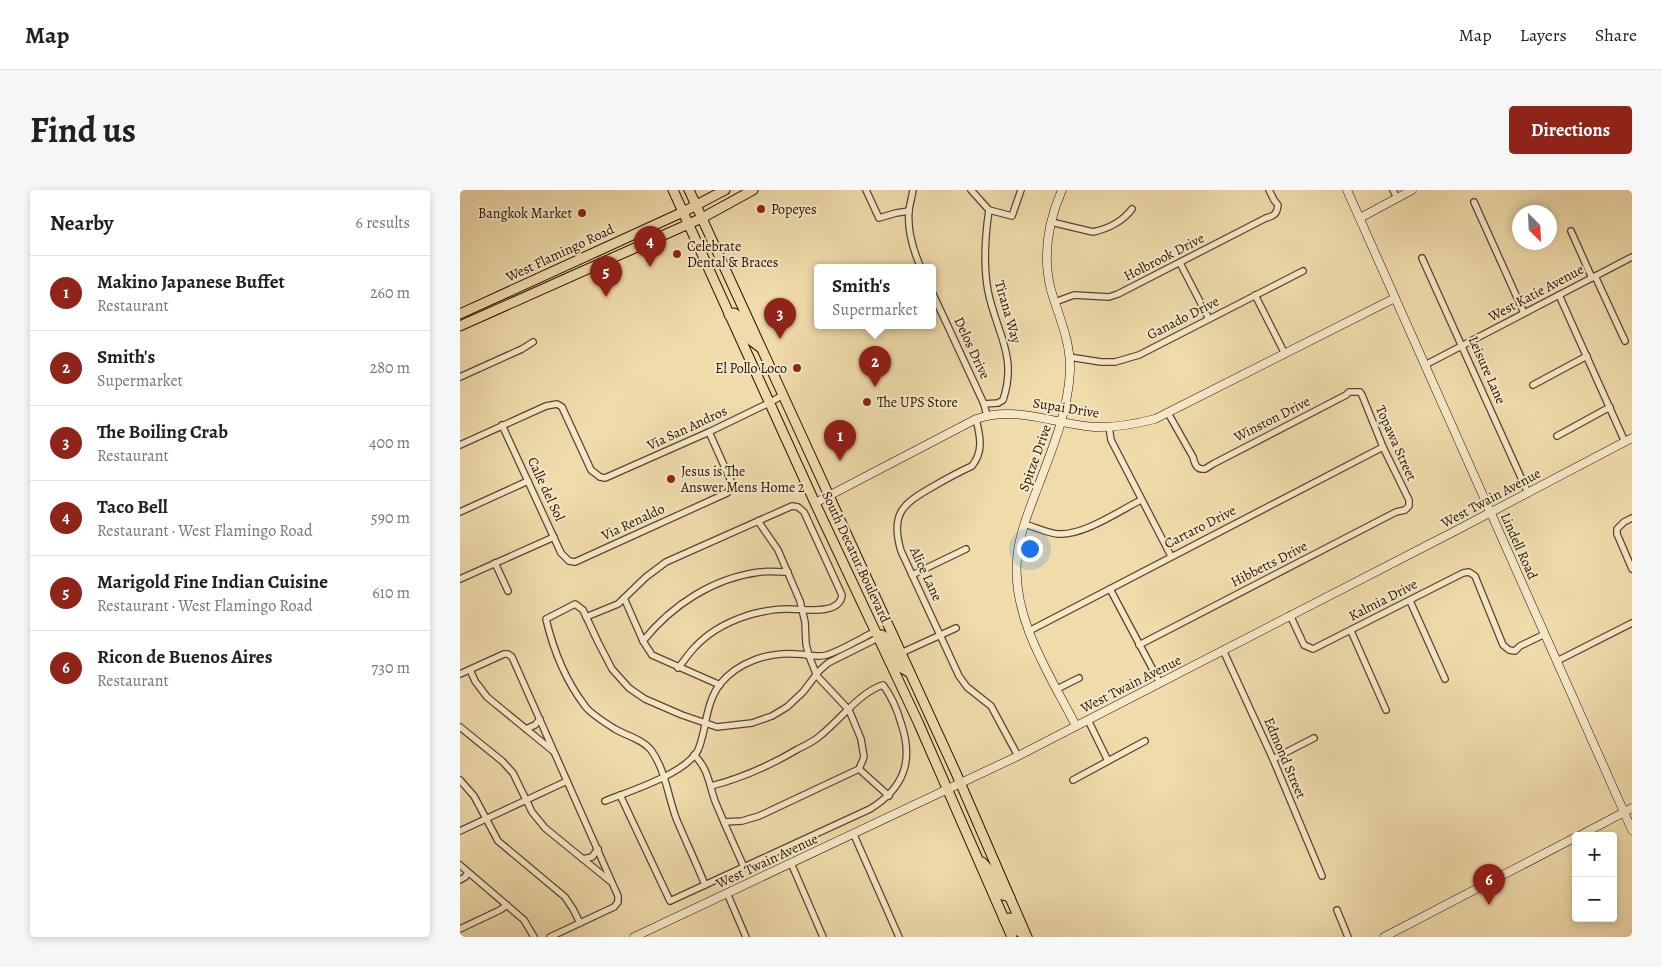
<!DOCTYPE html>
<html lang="en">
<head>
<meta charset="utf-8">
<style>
  body { margin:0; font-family:Alegreya,serif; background:#f6f6f6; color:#202124 }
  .controls { position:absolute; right:15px; bottom:15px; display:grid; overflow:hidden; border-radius:5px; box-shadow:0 2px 8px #0003 }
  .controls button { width:45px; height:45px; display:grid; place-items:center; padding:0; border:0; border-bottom:1px solid #e0e0e0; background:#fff; color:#202124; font:25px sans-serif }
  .compass { position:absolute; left:1052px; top:15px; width:45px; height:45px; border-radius:50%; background:#fff; box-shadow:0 2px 8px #0003; rotate:156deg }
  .you { position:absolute; left:569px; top:358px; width:18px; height:18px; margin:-12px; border:4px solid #fff; border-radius:50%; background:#1a73e8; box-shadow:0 0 0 8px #1a73e833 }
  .badge { display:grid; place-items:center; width:32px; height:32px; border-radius:50%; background:#8f2418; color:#fff; font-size:16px; font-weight:700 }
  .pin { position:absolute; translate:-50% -41px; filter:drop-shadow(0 1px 2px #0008) }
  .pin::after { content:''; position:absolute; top:26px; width:18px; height:15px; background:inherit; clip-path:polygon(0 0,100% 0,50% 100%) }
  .popup { position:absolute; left:354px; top:74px; width:122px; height:65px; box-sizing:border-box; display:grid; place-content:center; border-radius:5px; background:#fff; filter:drop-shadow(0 1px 4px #0005); font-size:16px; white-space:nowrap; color:#757577 }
  .popup b { font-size:19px; color:#202124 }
  .popup::after { content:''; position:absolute; left:50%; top:100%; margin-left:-10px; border:10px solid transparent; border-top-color:#fff }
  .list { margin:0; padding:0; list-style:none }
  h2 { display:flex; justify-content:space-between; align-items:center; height:65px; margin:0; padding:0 20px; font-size:21px }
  h2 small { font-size:16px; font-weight:400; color:#757577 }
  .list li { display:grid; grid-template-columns:32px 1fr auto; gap:15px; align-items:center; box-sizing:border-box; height:75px; padding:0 20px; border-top:1px solid #e0e0e0 }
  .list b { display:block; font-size:19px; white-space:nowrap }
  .list p { margin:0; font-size:16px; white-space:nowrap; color:#757577 }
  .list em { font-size:16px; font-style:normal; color:#757577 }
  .map { position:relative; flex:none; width:1172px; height:747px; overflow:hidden; border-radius:5px }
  header { display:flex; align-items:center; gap:30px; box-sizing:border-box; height:70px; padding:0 25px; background:#fff; border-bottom:1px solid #e0e0e0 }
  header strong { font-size:24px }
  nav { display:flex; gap:28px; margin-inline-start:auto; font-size:18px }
  .intro { display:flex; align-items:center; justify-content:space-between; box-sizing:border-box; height:120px; padding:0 30px }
  h1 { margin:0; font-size:35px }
  .button { padding:12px 22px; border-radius:5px; background:#8f2418; color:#fff; font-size:18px; font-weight:700 }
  main { display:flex; gap:30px; padding:0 30px }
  aside { flex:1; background:#fff; border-radius:5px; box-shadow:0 2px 8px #0003 }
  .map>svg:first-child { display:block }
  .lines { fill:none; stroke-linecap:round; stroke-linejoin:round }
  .street-casing { stroke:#584431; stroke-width:8 }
  .secondary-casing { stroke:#251108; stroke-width:9 }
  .primary-casing { stroke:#251108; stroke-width:11 }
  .street { stroke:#f5e8c8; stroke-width:5.5 }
  .secondary { stroke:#f5e8c8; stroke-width:8 }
  .primary { stroke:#f0dbab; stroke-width:9 }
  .poi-dot { fill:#8f2418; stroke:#f5e8c8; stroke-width:2 }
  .labels { text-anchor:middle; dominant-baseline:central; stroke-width:4; stroke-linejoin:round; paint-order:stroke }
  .poi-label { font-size:14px; fill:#251108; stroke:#f5e8c8; text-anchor:start }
  .street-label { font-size:14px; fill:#251108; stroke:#f5e8c8 }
</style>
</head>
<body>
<header>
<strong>Map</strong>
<nav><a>Map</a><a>Layers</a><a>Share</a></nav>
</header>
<div class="intro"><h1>Find us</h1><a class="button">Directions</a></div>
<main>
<aside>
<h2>Nearby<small>6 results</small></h2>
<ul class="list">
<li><span class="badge">1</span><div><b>Makino Japanese Buffet</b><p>Restaurant</p></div><em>260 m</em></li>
<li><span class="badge">2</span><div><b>Smith's</b><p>Supermarket</p></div><em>280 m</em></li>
<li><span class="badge">3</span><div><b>The Boiling Crab</b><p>Restaurant</p></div><em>400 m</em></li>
<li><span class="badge">4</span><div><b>Taco Bell</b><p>Restaurant · West Flamingo Road</p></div><em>590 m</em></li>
<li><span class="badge">5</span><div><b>Marigold Fine Indian Cuisine</b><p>Restaurant · West Flamingo Road</p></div><em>610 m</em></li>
<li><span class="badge">6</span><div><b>Ricon de Buenos Aires</b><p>Restaurant</p></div><em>730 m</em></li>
</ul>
</aside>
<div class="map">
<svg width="1172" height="747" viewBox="0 0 1172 747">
  <rect width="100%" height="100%" fill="#f0dbab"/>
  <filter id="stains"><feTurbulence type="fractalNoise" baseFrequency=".004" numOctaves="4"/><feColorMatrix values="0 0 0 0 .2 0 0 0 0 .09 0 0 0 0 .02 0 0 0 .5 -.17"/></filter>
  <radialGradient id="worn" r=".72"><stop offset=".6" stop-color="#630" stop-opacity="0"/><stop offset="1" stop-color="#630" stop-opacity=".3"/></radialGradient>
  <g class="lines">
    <!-- street casing -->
    <g class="street-casing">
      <g id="street">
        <polyline points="406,0 419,28 436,23 449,21"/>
        <path d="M 453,0 C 452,7 450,13 449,20 C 447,41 453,60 461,78"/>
        <polyline points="511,0 529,20 552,26 561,0"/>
        <polyline points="933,0 937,8"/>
        <polyline points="1014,12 1064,123"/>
        <path d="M 591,32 L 633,42 C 648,39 663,31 672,19"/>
        <polyline points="1111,41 1132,88"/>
        <polyline points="962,68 1068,303"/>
        <polyline points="720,73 749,129"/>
        <polyline points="1135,86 1165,151"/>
        <polyline points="472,102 524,214 527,226"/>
        <polyline points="795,105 825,164"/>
        <polyline points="1099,105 1165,252"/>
        <path d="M 595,112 L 614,105 L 649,107 L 658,104 L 806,28 C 814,26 817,24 818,15 L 814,10 L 809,0"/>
        <polyline points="609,167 641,172 655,172 679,165 843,81"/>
        <polyline points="965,175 1172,67"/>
        <polyline points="0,187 62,159 73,152"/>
        <polyline points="1073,195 1127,166"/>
        <path d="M 524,214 L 538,213 L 543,210 C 558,166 536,142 528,101 C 523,74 525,47 529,20"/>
        <path d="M 516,229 C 520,246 524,261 512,276 C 499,282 486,289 474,296 C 442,314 430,324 441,361 L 499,486 L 507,497 L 531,516 L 558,566"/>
        <polyline points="42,235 101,363 109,371 115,372 267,303 271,298 271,291 249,242"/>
        <polyline points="649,237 651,250 711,366"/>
        <polyline points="1097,246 1150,217"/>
        <polyline points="0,255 86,216 97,214 102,217 131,280 140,287 145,288 249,242 309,213 323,205"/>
        <polyline points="0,322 68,291"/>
        <polyline points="1172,328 1164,332 1157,339 1157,344 1172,379"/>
        <path d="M 564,334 C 575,337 587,343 598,344 C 623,346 659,321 681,310"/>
        <polyline points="35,373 48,401"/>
        <polyline points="452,385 506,359"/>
        <polyline points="0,389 94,347"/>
        <polyline points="650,399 700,493"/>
        <polyline points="164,408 183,451 192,465 260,495"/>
        <polyline points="950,411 985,489"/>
        <polyline points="830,425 844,455 853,459 1003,383 1009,382 1015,386 1043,455 1049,460 1055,461 1060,456 1085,444"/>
        <path d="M 126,427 L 158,414 L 186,387 L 206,372 L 332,316 L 338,317 L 344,322 L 382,405 C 380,427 339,418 325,419 C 313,419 294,423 283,427 C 266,433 248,443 235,457 C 229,463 224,471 218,478"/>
        <polyline points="569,441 923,257"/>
        <polyline points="891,441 926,520"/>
        <path d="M 183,451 C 212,415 253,388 300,382 C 309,381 319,382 328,382"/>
        <path d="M 679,455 L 936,322 L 945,320 L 949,316 L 949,310 L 923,257 L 902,205 L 900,202 L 889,202 L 886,205 L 753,274 L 745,279 C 737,280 735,275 733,267 L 708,223"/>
        <polyline points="763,460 813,569 862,686"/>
        <polyline points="441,463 496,438"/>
        <polyline points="1097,471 1172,433"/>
        <polyline points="10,480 15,491 27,507 93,561"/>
        <polyline points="0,484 44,464 48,464 52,467 158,706 158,712 154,717 90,747"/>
        <polyline points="597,499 619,488"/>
        <polyline points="628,530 648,571"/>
        <polyline points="0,537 42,571 53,583 72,622 85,638 150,691"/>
        <polyline points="66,539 75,535 80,529"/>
        <path d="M 234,565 C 248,578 249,594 255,611 C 264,633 274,655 284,677"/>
        <polyline points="813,569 854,548"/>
        <polyline points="399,579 429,606"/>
        <polyline points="0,590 14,606 38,651 105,707 113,719 120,733"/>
        <polyline points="613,590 685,551"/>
        <path d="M 160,605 L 210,711 L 410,619 C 444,598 454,571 441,533 C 437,519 432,507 423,495 C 400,502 380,530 361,545 C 355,551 346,555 338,559 C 311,575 282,588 251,596"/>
        <path d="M 145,611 C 170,601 222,585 237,562 C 241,555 243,544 245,535 L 245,534 C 248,520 251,506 260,494 C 278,472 308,462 336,464 C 346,464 356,468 367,465 C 382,460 398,450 412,443 L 418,445 L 414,450 L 368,473 L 359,481 L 343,502 L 327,517 L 312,526 L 292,533 L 257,537 L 222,525 L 185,509 L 169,498 L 152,479 L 138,452 L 123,420 L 115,414 L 86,429 C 93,459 106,491 125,516 C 130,523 147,534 155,539 C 167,546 182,549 191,560 C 205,579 208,606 216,628 C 225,650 236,672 245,695"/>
        <polyline points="264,632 282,631 299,626 399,579 404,567 401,549 389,520 357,486 349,466 346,454 345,432 340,411 318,360 298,331"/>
        <polyline points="0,641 107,591"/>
        <polyline points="394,645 439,747"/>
        <polyline points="123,669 132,667 138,659"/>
        <polyline points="331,673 363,747"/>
        <polyline points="0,675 64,730 74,747"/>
        <polyline points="0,690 5,687 8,683"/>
        <polyline points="267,703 286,747"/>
        <polyline points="877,720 888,747"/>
        <polyline points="0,739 40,720 47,715"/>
      </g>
    </g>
    <!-- secondary casing -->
    <g class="secondary-casing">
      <g id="secondary">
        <path d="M 602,0 C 588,32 582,65 591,100 C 599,127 611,152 610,181 C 608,221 593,257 579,294 C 570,318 559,343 557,370 C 552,429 590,485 616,536"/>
        <polyline points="887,0 1172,640"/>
        <polyline points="900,28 952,0"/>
        <path d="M 355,313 L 516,229 C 556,215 594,234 634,237 C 656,238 675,234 695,229 L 935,108"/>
        <polyline points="1119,646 1172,618"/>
        <polyline points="174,747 558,566 997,340 1172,248"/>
        <polyline points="924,747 1116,647"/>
      </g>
    </g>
    <!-- primary casing -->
    <g class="primary-casing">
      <g id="primary">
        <polyline points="213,0 355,313 458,532 552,747"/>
        <polyline points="229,0 496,583 567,747"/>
        <polyline points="0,124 223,22 265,0"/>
        <polyline points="269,125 274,123 277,125 289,149 301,158"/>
        <polyline points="0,136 242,28 293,0"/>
        <polyline points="418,445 422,445 425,447 440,477 450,483"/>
        <polyline points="522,672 532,683 542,705 550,707"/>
        <polyline points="544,729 551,728 557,740 567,747"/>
      </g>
    </g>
    <!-- street -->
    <use href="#street" class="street"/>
    <!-- secondary -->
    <use href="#secondary" class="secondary"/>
    <!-- primary -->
    <use href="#primary" class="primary"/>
  </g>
  <!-- markers -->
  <g class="poi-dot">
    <circle cx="301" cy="19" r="5"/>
    <circle cx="122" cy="23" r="5"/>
    <circle cx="217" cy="64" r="5"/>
    <circle cx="337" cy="178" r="5"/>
    <circle cx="407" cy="212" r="5"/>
    <circle cx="211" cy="289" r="5"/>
  </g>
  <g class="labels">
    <!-- poi labels -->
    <g class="poi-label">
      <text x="311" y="19">Popeyes</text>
      <text x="112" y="23" text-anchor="end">Bangkok Market</text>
      <text x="227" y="56">Celebrate<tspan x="227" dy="16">Dental &amp; Braces</tspan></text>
      <text x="327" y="178" text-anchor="end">El Pollo Loco</text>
      <text x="417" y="212">The UPS Store</text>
      <text x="221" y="281">Jesus is The<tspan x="221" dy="16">Answer Mens Home 2</tspan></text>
    </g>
    <!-- street labels -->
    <g class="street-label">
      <text transform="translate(100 63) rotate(-25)">West Flamingo Road</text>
      <text transform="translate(704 67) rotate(-27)">Holbrook Drive</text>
      <text transform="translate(1076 103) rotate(-28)">West Katie Avenue</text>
      <text transform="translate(548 122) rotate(74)">Tirana Way</text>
      <text transform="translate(723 128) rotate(-27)">Ganado Drive</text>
      <text transform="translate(512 158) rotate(65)">Delos Drive</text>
      <text transform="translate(1027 180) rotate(66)">Leisure Lane</text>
      <text transform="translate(606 218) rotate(9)">Supai Drive</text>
      <text transform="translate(812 229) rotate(-27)">Winston Drive</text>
      <text transform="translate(227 238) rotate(-25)">Via San Andros</text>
      <text transform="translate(936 253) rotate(66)">Topawa Street</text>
      <text transform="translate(575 268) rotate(-70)">Spitze Drive</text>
      <text transform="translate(86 299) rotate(65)">Calle del Sol</text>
      <text transform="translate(1031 308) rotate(-28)">West Twain Avenue</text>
      <text transform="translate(173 332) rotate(-25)">Via Renaldo</text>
      <text transform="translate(740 337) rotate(-27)">Cartaro Drive</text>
      <text transform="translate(1059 356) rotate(66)">Lindell Road</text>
      <text transform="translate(396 367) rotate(65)">South Decatur Boulevard</text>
      <text transform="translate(809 374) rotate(-27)">Hibbetts Drive</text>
      <text transform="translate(466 384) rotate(65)">Alice Lane</text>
      <text transform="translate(923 410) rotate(-27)">Kalmia Drive</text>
      <text transform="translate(671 494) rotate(-27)">West Twain Avenue</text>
      <text transform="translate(825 568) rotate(67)">Edmond Street</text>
      <text transform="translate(307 671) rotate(-25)">West Twain Avenue</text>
    </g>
  </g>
  <rect width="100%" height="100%" filter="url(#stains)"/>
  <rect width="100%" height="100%" fill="url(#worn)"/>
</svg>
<div class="controls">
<button>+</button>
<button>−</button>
</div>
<svg class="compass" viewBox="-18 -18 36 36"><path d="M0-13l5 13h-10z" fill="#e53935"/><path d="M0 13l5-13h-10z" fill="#757577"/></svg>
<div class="you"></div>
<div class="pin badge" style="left:380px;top:271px">1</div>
<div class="pin badge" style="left:415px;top:197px">2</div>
<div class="popup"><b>Smith's</b>Supermarket</div>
<div class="pin badge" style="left:320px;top:149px">3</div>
<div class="pin badge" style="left:190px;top:77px">4</div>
<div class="pin badge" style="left:146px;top:107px">5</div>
<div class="pin badge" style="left:1029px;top:715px">6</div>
</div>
</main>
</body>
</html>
